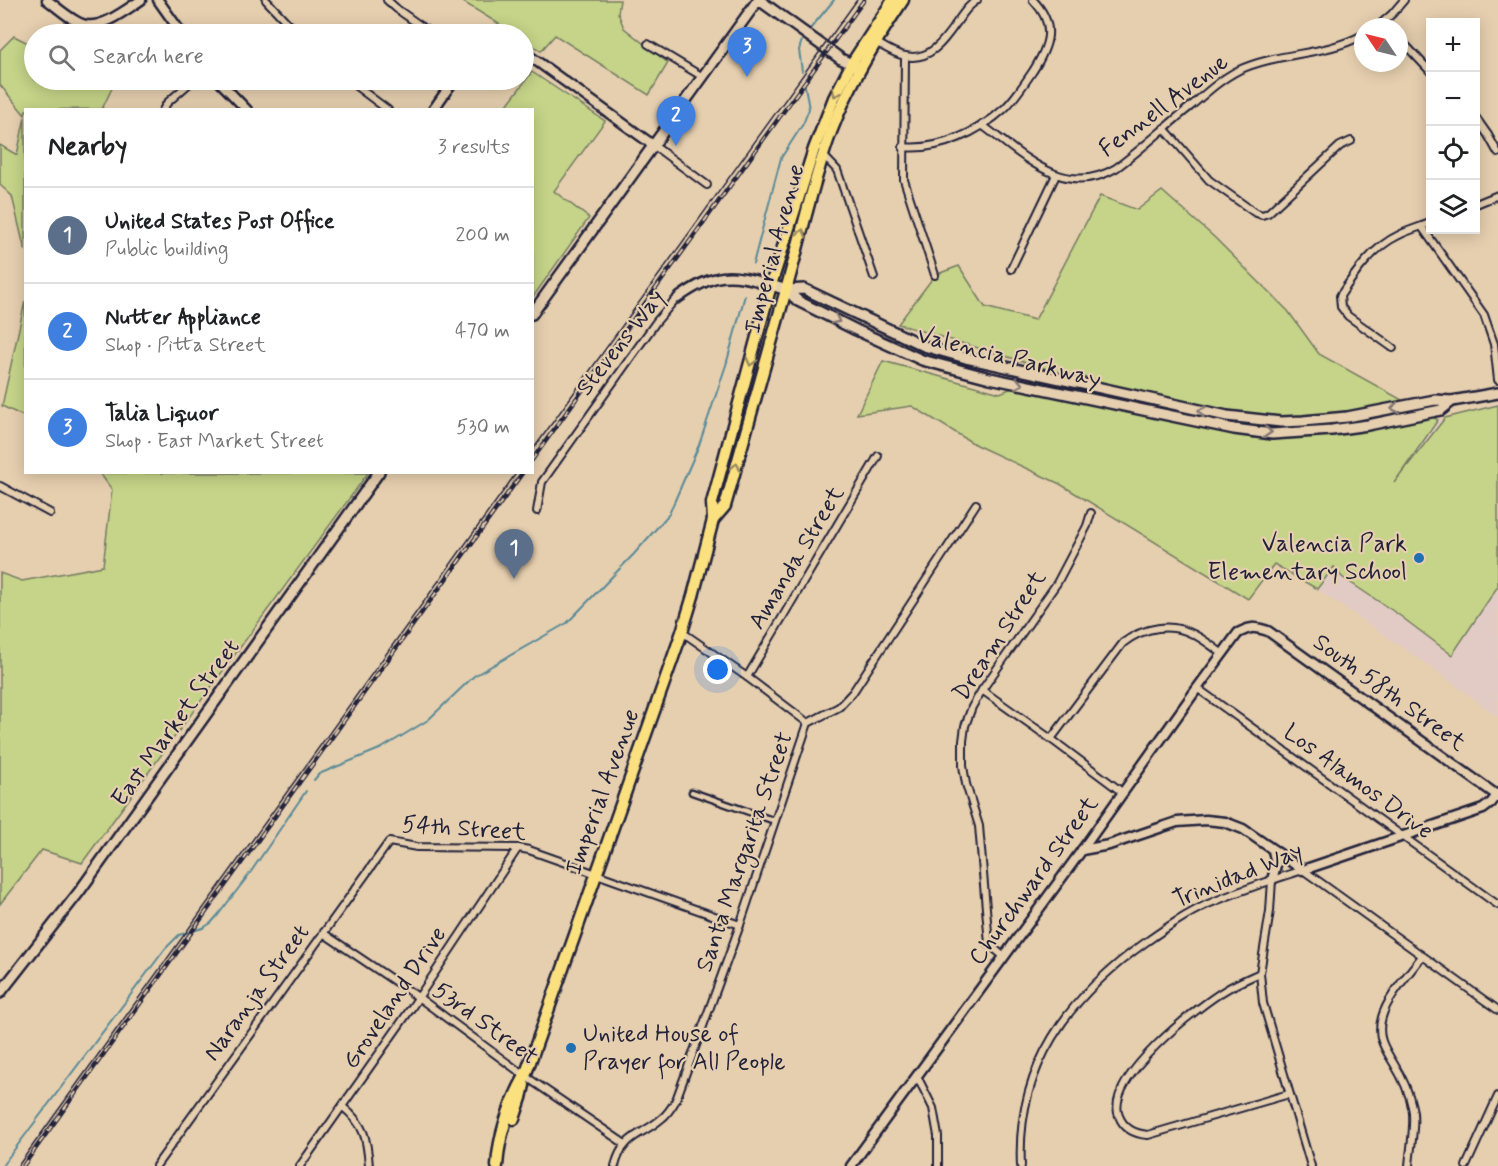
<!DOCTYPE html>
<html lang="en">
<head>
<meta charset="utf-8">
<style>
  body { margin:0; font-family:Mynerve,sans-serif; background:#f6f6f6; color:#202124 }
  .controls { position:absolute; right:18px; top:18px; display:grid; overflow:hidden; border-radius:0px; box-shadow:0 3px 15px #0003 }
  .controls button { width:54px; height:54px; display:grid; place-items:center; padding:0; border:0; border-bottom:2px solid #e0e0e0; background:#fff; color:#202124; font:30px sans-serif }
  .compass { position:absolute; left:1354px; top:18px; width:54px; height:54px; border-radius:50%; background:#fff; box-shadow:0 3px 15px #0003; rotate:305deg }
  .you { position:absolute; left:718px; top:670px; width:21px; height:21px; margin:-15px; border:4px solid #fff; border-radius:50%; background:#1a73e8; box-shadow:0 0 0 9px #1a73e833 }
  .badge { display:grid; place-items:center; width:39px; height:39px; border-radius:50%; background:#1f6fb2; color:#fff; font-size:20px; font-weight:700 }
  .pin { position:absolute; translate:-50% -50px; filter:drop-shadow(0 2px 3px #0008) }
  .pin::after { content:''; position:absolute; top:32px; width:21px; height:18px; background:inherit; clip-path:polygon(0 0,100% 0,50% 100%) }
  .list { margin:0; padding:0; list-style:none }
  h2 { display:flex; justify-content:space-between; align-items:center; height:78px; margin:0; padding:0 24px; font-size:26px }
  h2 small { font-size:20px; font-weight:400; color:#757577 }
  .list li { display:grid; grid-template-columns:39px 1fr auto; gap:18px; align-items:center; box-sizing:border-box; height:96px; padding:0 24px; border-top:2px solid #e0e0e0 }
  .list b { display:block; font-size:22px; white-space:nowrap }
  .list p { margin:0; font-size:20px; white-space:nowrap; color:#757577 }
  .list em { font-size:20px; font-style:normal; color:#757577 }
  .icon { flex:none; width:33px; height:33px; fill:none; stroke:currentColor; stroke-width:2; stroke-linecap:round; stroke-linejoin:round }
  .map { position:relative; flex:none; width:1498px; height:1166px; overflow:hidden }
  .search { position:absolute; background:#fff; box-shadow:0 3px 15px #0003; left:24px; top:24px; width:510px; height:66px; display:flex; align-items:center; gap:15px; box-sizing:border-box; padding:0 21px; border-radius:33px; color:#757577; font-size:22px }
  .panel { position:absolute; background:#fff; box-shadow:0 3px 15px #0003; left:24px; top:108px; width:510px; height:366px; border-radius:0px }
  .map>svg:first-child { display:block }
  .built { fill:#e2cbc4 }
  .green { fill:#c5d488; stroke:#747b62; stroke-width:1.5 }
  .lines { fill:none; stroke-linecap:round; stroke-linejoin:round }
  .stream { stroke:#598a97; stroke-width:2 }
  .pedestrian-casing { stroke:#22223b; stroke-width:9 }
  .minor-casing { stroke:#22223b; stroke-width:10 }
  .tertiary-casing { stroke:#22223b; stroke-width:13 }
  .secondary-casing { stroke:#22223b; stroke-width:14 }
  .primary-casing { stroke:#22223b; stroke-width:15 }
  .pedestrian { stroke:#e6cfaf; stroke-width:4.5 }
  .minor { stroke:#e6cfaf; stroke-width:6 }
  .tertiary { stroke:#e6cfaf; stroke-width:8 }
  .secondary { stroke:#e6cfaf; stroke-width:9 }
  .primary { stroke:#fbe080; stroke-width:10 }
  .tram { stroke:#22223b; stroke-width:1.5 }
  .rail-casing { stroke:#22223b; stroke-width:4.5 }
  .rail { stroke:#e6cfaf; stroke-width:2; stroke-dasharray:7; stroke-linecap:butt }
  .oneway { stroke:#998a61 }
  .oneway2 { stroke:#847875 }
  .poi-dot { fill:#1f6fb2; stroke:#e6cfaf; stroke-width:2 }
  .labels { text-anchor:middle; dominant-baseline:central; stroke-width:4.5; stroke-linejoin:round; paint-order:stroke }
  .street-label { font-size:24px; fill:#22223b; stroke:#e6cfaf }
  .poi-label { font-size:24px; fill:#22223b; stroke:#e6cfaf; text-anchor:end }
</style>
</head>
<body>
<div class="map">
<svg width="1498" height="1166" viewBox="0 0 1498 1166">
  <rect width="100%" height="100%" fill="#e6cfaf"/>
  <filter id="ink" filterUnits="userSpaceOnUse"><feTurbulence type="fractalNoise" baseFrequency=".0167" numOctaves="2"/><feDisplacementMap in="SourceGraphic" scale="12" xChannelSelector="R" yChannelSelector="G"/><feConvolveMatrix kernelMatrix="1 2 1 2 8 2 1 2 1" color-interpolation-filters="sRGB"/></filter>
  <g filter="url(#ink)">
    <!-- built -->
    <polygon class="built" points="1498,403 1498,717 1439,673 1317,589 1438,420"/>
    <!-- green -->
    <g class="green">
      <polygon points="460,0 620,0 618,13 624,28 668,63 649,95 555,35 541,51 524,40 524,34 515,34"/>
      <polygon points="14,36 34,46 34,80 104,80 114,84 102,109 26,110 25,115 0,85 0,50"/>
      <polygon points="532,72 605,121 554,191 589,218 533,297 532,110 504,109"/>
      <polygon points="25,117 25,251 12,196 0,185 0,145 17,155"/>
      <polygon points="1162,191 1214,237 1288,311 1319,354 1438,420 1394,483 1445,418 1498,405 1498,586 1452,655 1399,615 1342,577 1334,567 1317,589 1274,564 1248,599 1060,484 976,445 912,406 857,414 883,361 1000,393 1055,371 898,324 935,275 959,266 985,307 1035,320 1100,196 1137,210"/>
      <polygon points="25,301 26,417 25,417 2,406"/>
      <polygon points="100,473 368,473 82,863 42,850 0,904 0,573 22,581 103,566 112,490"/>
    </g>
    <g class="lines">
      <!-- stream -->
      <g class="stream">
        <polyline points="810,29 834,0"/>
        <polyline points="802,71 799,50 802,40"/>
        <polyline points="753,264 781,158 803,124 809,109 805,86"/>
        <polyline points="314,780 319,774 382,748 428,720 474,676 567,623 634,554 669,514 699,445 726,365 745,295"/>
        <polyline points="2,1166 165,949 179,935 203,928 211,923 218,915 248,876 306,791"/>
      </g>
      <!-- pedestrian casing -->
      <g class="pedestrian-casing">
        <polyline id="pedestrian" points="692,792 775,821"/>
      </g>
      <!-- minor casing -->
      <g class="minor-casing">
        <g id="minor">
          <polyline points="266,0 298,34"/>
          <polyline points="387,0 397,9 432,34"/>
          <polyline points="1377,27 1392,14 1404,0"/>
          <polyline points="1399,38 1430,71"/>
          <path d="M 874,41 C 884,47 894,54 905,56 C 936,63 950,29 966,10 C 969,6 973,3 977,0"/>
          <polyline points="648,44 703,77"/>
          <polyline points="905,56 904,180 935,275"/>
          <polyline points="348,80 388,110"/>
          <polyline points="163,110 167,103 193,80"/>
          <polyline points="1476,118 1488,135 1498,153"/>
          <path d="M 982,125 C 1023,155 1064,199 1116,168 C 1142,149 1166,126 1191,106 C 1206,93 1221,79 1239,70 C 1278,52 1324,56 1363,35"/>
          <polyline points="1164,128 1209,180 1254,212 1262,215 1268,213 1340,146 1351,141"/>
          <polyline points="653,145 707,185"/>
          <path d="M 903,147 C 939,151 979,132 1005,108 C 1016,97 1024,84 1033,71 C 1049,46 1057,25 1033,0"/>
          <polyline points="822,154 837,170 874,277"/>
          <polyline points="1476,204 1498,195"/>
          <polyline points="1422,227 1484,315 1494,344 1498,380"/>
          <polyline points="1011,269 1056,175"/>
          <path d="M 1393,348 L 1348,316 L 1341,307 L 1340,296 C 1355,273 1373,247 1399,235 C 1409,230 1420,227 1430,223"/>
          <polyline points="0,486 50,513"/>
          <polyline points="537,511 542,482 656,322 673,302 678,298"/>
          <polyline points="682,632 747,677 808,723"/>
          <polyline points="747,677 878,456"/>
          <polyline points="1197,688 1498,905"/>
          <polyline points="982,690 1051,739 1122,792"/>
          <path d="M 1051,739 L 1123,643 C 1144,627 1171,622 1195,635 C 1205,640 1214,648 1223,654"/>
          <polyline points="1272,880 1270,911 1260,973 1263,1003 1311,1166"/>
          <polyline points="323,933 418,997 525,1076 625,1144"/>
          <polyline points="1003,956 989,944 979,826 966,784 963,766 963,741 965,726 972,707 982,690 1057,583 1087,526 1091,513"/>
          <path d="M 1260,973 C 1249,978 1237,983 1227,989 C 1198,1006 1104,1079 1119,1116 C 1124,1129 1135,1134 1148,1135 L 1289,1094"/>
          <polyline points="917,1076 933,1108 938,1136 938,1166"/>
          <path d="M 343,1107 C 365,1125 367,1139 369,1166"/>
          <polyline points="156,1166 389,842 417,847 518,848 529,850 740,925"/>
          <polyline points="300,1166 412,1007 518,848"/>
          <path d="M 615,1166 C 623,1135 641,1136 661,1119 C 668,1114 672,1107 676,1100 L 740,925 L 808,723 L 839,707 L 853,692 L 976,504"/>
          <path d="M 1021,1166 C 1016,1067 1068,997 1146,942 C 1166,928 1186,914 1208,904 C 1239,891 1271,880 1303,870 L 1498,1010"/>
          <path d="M 1409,1166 C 1410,1150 1416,1122 1412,1107 C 1409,1092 1402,1077 1394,1064 C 1385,1049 1376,1037 1382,1017 C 1388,996 1409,974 1422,956"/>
          <polyline points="1466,1166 1498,1096"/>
        </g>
      </g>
      <!-- tertiary casing -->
      <g class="tertiary-casing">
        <g id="tertiary">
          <path d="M 47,0 C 57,7 74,23 86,25 C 103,28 127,9 141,0"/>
          <polyline points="158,0 182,34"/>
          <polyline points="524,52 653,145"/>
          <polyline points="218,80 247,110"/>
          <polyline points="433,110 454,80"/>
          <path d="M 678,298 C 715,272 729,272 771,285"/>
          <polyline points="1082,850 1109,845 1177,822 1206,820 1225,822 1243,829 1303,870 1483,809 1491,803 1498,794"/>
          <polyline points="1272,880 1276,865 1273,850"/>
          <path d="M 851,1166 L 1082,850 L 1193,694 L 1238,633 C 1251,626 1254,627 1268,631 L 1498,796"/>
        </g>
      </g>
      <!-- secondary casing -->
      <g class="secondary-casing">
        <g id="secondary">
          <polyline points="759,0 841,59 858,67"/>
          <polyline points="771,285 787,290 804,289 924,346 966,358 1227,416 1281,422 1303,421 1347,417 1435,400 1452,401 1498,393"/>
          <polyline points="787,290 798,301 856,330 922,360 990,378 1234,429 1272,434 1332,430 1368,425 1441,410 1452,401"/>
          <polyline points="532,314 758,0"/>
          <polyline points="0,993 79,892 379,472"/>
        </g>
      </g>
      <!-- primary casing -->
      <g class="primary-casing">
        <g id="primary">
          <path d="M 713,520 L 725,506 C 745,434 766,362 786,290 C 801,238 812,183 831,132 C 849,84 875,42 903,0"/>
          <polyline points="514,1119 521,1098 524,1085"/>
          <path d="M 497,1166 C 499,1134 510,1103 525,1076 L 682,632 L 693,596 L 713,520 L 712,503 L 771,285 L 814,149 L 834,98 L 852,63 L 893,0"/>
        </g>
      </g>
      <!-- pedestrian -->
      <use href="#pedestrian" class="pedestrian"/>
      <!-- minor -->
      <use href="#minor" class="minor"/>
      <!-- tertiary -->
      <use href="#tertiary" class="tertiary"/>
      <!-- secondary -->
      <use href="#secondary" class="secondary"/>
      <!-- primary -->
      <use href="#primary" class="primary"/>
      <!-- tram -->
      <g class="tram">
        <polyline points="532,451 857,0"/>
        <polyline points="18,1166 517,472"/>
      </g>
      <!-- rail casing -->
      <g class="rail-casing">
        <g id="rail">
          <polyline points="532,460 864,0"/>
          <polyline points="23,1166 523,472"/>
        </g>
      </g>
      <!-- rail -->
      <use href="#rail" class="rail"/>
    </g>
    <!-- one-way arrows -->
    <defs><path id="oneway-chevron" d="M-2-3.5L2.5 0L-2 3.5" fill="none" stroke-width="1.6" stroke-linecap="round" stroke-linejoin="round" transform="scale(1.5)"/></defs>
    <g class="oneway">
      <use href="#oneway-chevron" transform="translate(836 93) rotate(116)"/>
      <use href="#oneway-chevron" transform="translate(802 233) rotate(-75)"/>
      <use href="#oneway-chevron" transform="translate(751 362) rotate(105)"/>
      <use href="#oneway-chevron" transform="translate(736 467) rotate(-74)"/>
    </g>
    <g class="oneway2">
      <use href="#oneway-chevron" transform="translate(836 320) rotate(27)"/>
      <use href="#oneway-chevron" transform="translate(1019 384) rotate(12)"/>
      <use href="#oneway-chevron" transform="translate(1395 408) rotate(169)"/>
      <use href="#oneway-chevron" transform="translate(1202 411) rotate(-167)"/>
      <use href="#oneway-chevron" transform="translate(1268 432) rotate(4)"/>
    </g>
  </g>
  <!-- markers -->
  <g class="poi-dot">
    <circle cx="1419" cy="558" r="6"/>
    <circle cx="571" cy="1048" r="6"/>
  </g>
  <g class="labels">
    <!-- street labels -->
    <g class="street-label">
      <text transform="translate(1164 106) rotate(-37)">Fennell Avenue</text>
      <text transform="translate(775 249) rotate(-75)">Imperial Avenue</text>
      <text transform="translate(621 343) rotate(-52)">Stevens Way</text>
      <text transform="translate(1009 358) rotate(14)">Valencia Parkway</text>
      <text transform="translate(797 558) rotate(-59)">Amanda Street</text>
      <text transform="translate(1000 636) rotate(-57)">Dream Street</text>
      <text transform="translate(1389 693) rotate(36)">South 58th Street</text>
      <text transform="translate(176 723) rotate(-54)">East Market Street</text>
      <text transform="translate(1358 782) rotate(36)">Los Alamos Drive</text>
      <text transform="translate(603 792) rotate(-70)">Imperial Avenue</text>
      <text transform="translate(464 829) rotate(4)">54th Street</text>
      <text transform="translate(745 852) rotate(-71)">Santa Margarita Street</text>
      <text transform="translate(1238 876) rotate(-22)">Trinidad Way</text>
      <text transform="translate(1034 881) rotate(-54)">Churchward Street</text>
      <text transform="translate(257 993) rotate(-54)">Naranja Street</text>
      <text transform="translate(395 998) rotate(-56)">Groveland Drive</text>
      <text transform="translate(485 1024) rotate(36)">53rd Street</text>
    </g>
    <!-- poi labels -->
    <g class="poi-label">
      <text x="1407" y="544">Valencia Park<tspan x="1407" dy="28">Elementary School</tspan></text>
      <text x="583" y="1034" text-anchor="start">United House of<tspan x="583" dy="28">Prayer for All People</tspan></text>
    </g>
  </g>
</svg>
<div class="controls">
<button>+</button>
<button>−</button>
<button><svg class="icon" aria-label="locate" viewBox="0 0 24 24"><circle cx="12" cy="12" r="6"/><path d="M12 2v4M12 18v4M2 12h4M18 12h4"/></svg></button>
<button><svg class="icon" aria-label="layers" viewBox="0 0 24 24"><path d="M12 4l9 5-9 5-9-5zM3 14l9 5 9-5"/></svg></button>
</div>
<svg class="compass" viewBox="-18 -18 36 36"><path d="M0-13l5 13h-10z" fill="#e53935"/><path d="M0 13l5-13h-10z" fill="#757577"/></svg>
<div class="you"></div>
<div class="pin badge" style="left:514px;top:579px;background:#5c6f8a">1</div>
<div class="pin badge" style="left:676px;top:146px;background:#3f7fe0">2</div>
<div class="pin badge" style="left:747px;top:77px;background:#3f7fe0">3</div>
<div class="search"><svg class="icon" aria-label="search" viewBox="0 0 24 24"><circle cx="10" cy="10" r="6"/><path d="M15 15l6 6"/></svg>Search here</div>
<section class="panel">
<h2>Nearby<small>3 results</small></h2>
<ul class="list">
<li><span class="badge" style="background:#5c6f8a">1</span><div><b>United States Post Office</b><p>Public building</p></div><em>200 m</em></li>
<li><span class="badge" style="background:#3f7fe0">2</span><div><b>Nutter Appliance</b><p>Shop · Pitta Street</p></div><em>470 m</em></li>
<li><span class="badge" style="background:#3f7fe0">3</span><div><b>Talia Liquor</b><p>Shop · East Market Street</p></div><em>530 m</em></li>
</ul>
</section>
</div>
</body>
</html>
